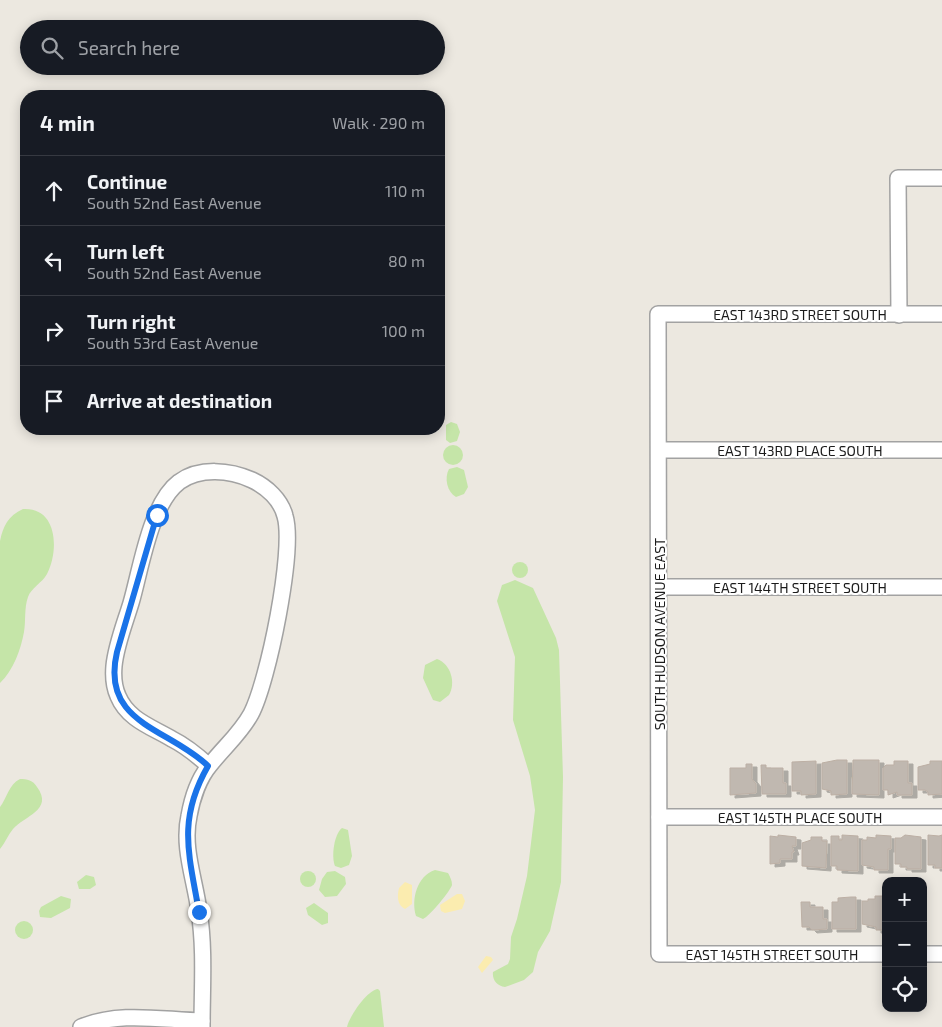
<!DOCTYPE html>
<html lang="en">
<head>
<meta charset="utf-8">
<style>
  body { margin:0; font-family:"Exo 2",sans-serif; background:#20242c; color:#f1f3f6 }
  .controls { position:absolute; right:15px; bottom:15px; display:grid; overflow:hidden; border-radius:10px; box-shadow:0 2px 12px #0003 }
  .controls button { width:45px; height:45px; display:grid; place-items:center; padding:0; border:0; border-bottom:1px solid #363941; background:#171b24; color:#f1f3f6; font:25px sans-serif }
  .stop { position:absolute; width:15px; height:15px; margin:-11px; border:4px solid #1a73e8; border-radius:50%; background:#fff }
  .stop.end { background:#1a73e8; border-color:#fff; box-shadow:0 1px 5px #0008 }
  .list { margin:0; padding:0; list-style:none }
  h2 { display:flex; justify-content:space-between; align-items:center; height:65px; margin:0; padding:0 20px; font-size:21px }
  h2 small { font-size:16px; font-weight:400; color:#9ea1a6 }
  .list li { display:grid; grid-template-columns:32px 1fr auto; gap:15px; align-items:center; box-sizing:border-box; height:70px; padding:0 20px; border-top:1px solid #363941 }
  .list b { display:block; font-size:19px; white-space:nowrap }
  .list p { margin:0; font-size:16px; white-space:nowrap; color:#9ea1a6 }
  .list em { font-size:16px; font-style:normal; color:#9ea1a6 }
  .icon { flex:none; width:28px; height:28px; fill:none; stroke:currentColor; stroke-width:2; stroke-linecap:round; stroke-linejoin:round }
  .map { position:relative; flex:none; width:942px; height:1027px; overflow:hidden }
  .search { position:absolute; background:#171b24; box-shadow:0 2px 12px #0003; left:20px; top:20px; width:425px; height:55px; display:flex; align-items:center; gap:12px; box-sizing:border-box; padding:0 18px; border-radius:28px; color:#9ea1a6; font-size:19px }
  .panel { position:absolute; background:#171b24; box-shadow:0 2px 12px #0003; left:20px; top:90px; width:425px; height:345px; border-radius:20px }
  .map>svg:first-child { display:block }
  .grass { fill:#c5e5a8 }
  .sand { fill:#fbecaf }
  .building { fill:#c0b8b0; stroke:#bcafa4; filter:url(#shadow) }
  .lines { fill:none; stroke-linecap:round; stroke-linejoin:round }
  .minor-casing { stroke:#a2a2a2; stroke-width:18 }
  .minor { stroke:#fff; stroke-width:15 }
  .route { stroke:#1a73e8; stroke-width:6 }
  .labels { text-anchor:middle; dominant-baseline:central; stroke-width:4; stroke-linejoin:round; paint-order:stroke }
  .street-label { font-size:14px; fill:#1b1b1b; stroke:#fff }
</style>
</head>
<body>
<div class="map">
<svg width="942" height="1027" viewBox="0 0 942 1027">
  <defs>
    <filter id="shadow"><feDropShadow dx="5" dy="3" stdDeviation="0" flood-color="#0004"/></filter>
  </defs>
  <rect width="100%" height="100%" fill="#ece8e0"/>
  <!-- grass -->
  <g class="grass">
    <polygon points="451,422 457,424 460,432 457,441 450,443 446,440 446,425"/>
    <circle cx="453" cy="455" r="10"/>
    <path d="M 457,467 L 464,470 L 468,487 L 464,494 L 456,497 C 447,492 444,478 449,469 Z"/>
    <path d="M 23,509 C 58,507 59,551 47,574 C 42,583 31,588 28,597 C 24,608 26,621 24,632 C 21,649 13,671 0,683 L 0,541 C 3,526 8,516 23,509 Z"/>
    <circle cx="520" cy="570" r="8"/>
    <path d="M 515,580 L 533,588 L 556,638 L 559,650 L 563,777 L 561,882 L 550,931 L 538,952 L 533,972 L 524,980 L 505,987 C 497,986 492,980 493,972 L 508,964 L 510,959 L 511,937 L 517,919 L 527,876 L 535,810 L 530,776 L 513,720 L 515,657 L 497,601 L 502,585 Z"/>
    <path d="M 437,659 C 451,664 456,683 449,695 L 440,702 L 433,700 L 423,678 L 425,665 Z"/>
    <path d="M 20,779 C 27,779 33,780 37,787 C 54,810 24,816 13,829 C 8,835 5,843 0,849 L 0,807 C 7,798 9,784 20,779 Z"/>
    <path d="M 342,828 L 348,830 L 352,856 L 349,865 L 341,868 L 335,866 C 331,857 334,834 342,828 Z"/>
    <path d="M 435,870 L 448,873 C 450,877 452,880 452,885 C 451,890 429,917 423,919 L 416,916 C 411,899 417,876 435,870 Z"/>
    <circle cx="308" cy="879" r="8"/>
    <polygon points="335,871 345,877 346,884 337,896 325,897 319,890 322,879 327,872"/>
    <polygon points="86,875 94,877 96,885 90,889 79,889 77,882"/>
    <polygon points="61,896 71,899 70,908 51,918 40,917 39,911 41,907"/>
    <polygon points="314,903 328,913 328,923 322,925 308,915 306,908"/>
    <circle cx="24" cy="930" r="9"/>
    <path d="M 378,989 L 380,991 L 384,1027 L 347,1027 C 349,1017 367,990 378,989 Z"/>
  </g>
  <!-- sand -->
  <g class="sand">
    <path d="M 405,882 L 412,885 L 412,904 L 405,909 C 397,905 397,896 399,888 Z"/>
    <polygon points="457,894 462,894 465,901 462,909 445,913 441,911 440,905"/>
    <polygon points="486,956 491,957 493,960 482,973 478,967"/>
  </g>
  <!-- building -->
  <g class="building">
    <polygon points="837,760 847,760 847,794 831,795 831,791 822,789 822,763"/>
    <polygon points="853,760 879,760 879,795 852,794"/>
    <polygon points="816,761 816,794 801,795 801,791 792,791 792,762"/>
    <polygon points="894,761 908,761 908,783 912,783 912,795 897,795 897,792 888,795 888,790 883,790 883,768 886,765 894,765"/>
    <polygon points="930,761 942,761 942,794 928,795 928,792 925,790 918,790 918,767 930,764"/>
    <polygon points="746,764 752,764 752,779 756,784 756,793 730,795 730,768 746,768"/>
    <polygon points="761,765 766,765 766,768 783,768 783,783 786,783 786,794 762,794"/>
    <polygon points="778,835 796,837 796,846 792,846 794,852 792,852 792,859 780,859 780,863 770,864 770,836 778,837"/>
    <polygon points="842,835 858,836 858,871 837,870 837,866 831,866 831,836 839,836 839,840 842,840"/>
    <polygon points="876,835 891,836 891,849 888,849 888,870 874,870 874,867 862,865 862,840 867,840 867,837 876,838"/>
    <polygon points="905,835 921,837 921,869 907,869 907,867 901,867 901,864 895,864 895,838 901,838"/>
    <polygon points="928,835 939,836 942,835 942,868 935,868 935,865 928,865"/>
    <polygon points="811,837 822,837 822,841 827,841 826,868 802,866 802,843 811,840"/>
    <polygon points="875,896 886,896 886,930 876,930 876,927 862,924 862,901 868,901 868,899 875,899"/>
    <polygon points="851,897 856,897 856,929 832,929 832,902 838,902 838,898"/>
    <polygon points="801,902 810,902 810,907 823,907 823,919 827,919 827,929 812,930 809,927 802,927"/>
  </g>
  <g class="lines">
    <!-- minor casing -->
    <g class="minor-casing">
      <g id="minor">
        <polyline points="899,315 898,178 942,178"/>
        <polyline points="659,450 942,450"/>
        <polyline points="659,587 942,587"/>
        <polyline points="659,817 942,817"/>
        <polyline points="886,954 659,954 658,314 942,314"/>
        <polyline points="923,954 942,954"/>
        <path d="M 81,1027 C 120,1011 161,1020 202,1021"/>
        <path d="M 202,1027 C 202,988 205,949 199,911 C 195,880 182,847 189,816 C 192,799 199,778 210,765 C 224,747 240,734 251,714 C 268,682 295,550 285,516 C 281,500 267,487 252,480 C 230,470 200,467 179,482 C 150,504 141,569 131,603 C 125,623 116,645 114,666 C 113,677 114,687 118,696 C 128,720 152,727 172,739 C 186,746 198,756 209,766"/>
      </g>
    </g>
    <!-- minor -->
    <use href="#minor" class="minor"/>
  </g>
  <g class="lines">
    <!-- route -->
    <path class="route" d="M 157,515 L 117,652 C 100,724 169,728 208,766 C 177,820 189,854 199,912"/>
  </g>
  <g class="labels">
    <!-- street labels -->
    <g class="street-label">
      <text x="800" y="314">EAST 143RD STREET SOUTH</text>
      <text x="800" y="450">EAST 143RD PLACE SOUTH</text>
      <text x="800" y="587">EAST 144TH STREET SOUTH</text>
      <text transform="translate(659 634) rotate(-90)">SOUTH HUDSON AVENUE EAST</text>
      <text x="800" y="817">EAST 145TH PLACE SOUTH</text>
      <text x="772" y="954">EAST 145TH STREET SOUTH</text>
    </g>
  </g>
</svg>
<div class="controls">
<button>+</button>
<button>−</button>
<button><svg class="icon" aria-label="locate" viewBox="0 0 24 24"><circle cx="12" cy="12" r="6"/><path d="M12 2v4M12 18v4M2 12h4M18 12h4"/></svg></button>
</div>
<div class="stop" style="left:157px;top:515px"></div>
<div class="stop end" style="left:199px;top:912px"></div>
<div class="search"><svg class="icon" aria-label="search" viewBox="0 0 24 24"><circle cx="10" cy="10" r="6"/><path d="M15 15l6 6"/></svg>Search here</div>
<section class="panel">
<h2>4 min<small>Walk · 290 m</small></h2>
<ul class="list">
<li><svg class="icon" aria-label="ahead" viewBox="0 0 24 24"><path d="M12 20V5M6 11l6-6 6 6"/></svg><div><b>Continue</b><p>South 52nd East Avenue</p></div><em>110 m</em></li>
<li><svg class="icon" aria-label="left" viewBox="0 0 24 24"><path d="M17 20v-9H6M10 6l-5 5 5 5"/></svg><div><b>Turn left</b><p>South 52nd East Avenue</p></div><em>80 m</em></li>
<li><svg class="icon" aria-label="right" viewBox="0 0 24 24"><path d="M7 20v-9h11M14 6l5 5-5 5"/></svg><div><b>Turn right</b><p>South 53rd East Avenue</p></div><em>100 m</em></li>
<li><svg class="icon" aria-label="arrive" viewBox="0 0 24 24"><path d="M6 21V4h12l-3 4 3 4H6"/></svg><div><b>Arrive at destination</b></div></li>
</ul>
</section>
</div>
</body>
</html>
